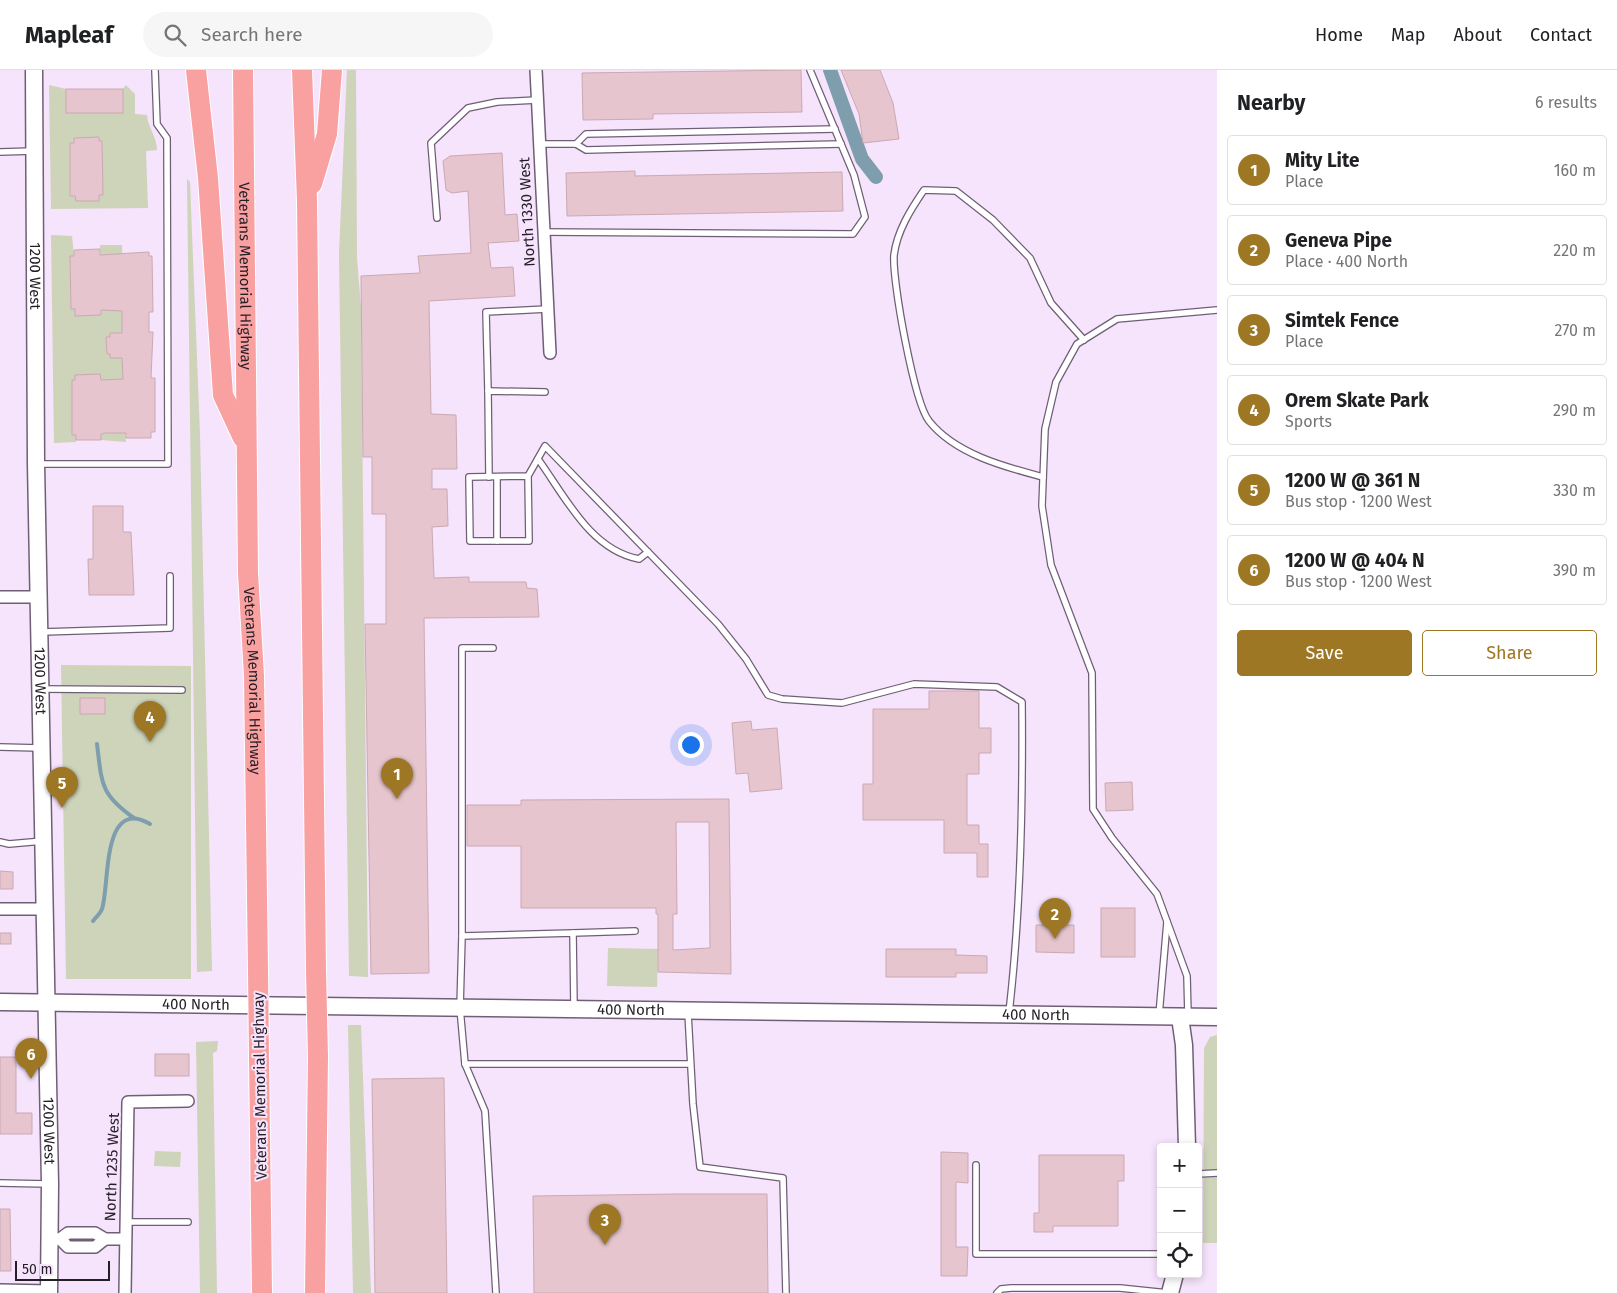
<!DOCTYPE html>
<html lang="en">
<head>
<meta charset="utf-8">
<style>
  body { margin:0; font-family:"Fira Sans",sans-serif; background:#f6f6f6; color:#202124 }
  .controls { position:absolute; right:15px; bottom:15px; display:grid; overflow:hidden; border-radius:5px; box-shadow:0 2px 8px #0003 }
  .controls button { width:45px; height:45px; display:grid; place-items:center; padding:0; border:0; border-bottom:1px solid #e0e0e0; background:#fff; color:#202124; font:25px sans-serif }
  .scale { position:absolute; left:15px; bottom:12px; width:95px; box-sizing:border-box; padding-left:5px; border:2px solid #251e27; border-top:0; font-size:14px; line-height:18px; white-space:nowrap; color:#251e27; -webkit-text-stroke:4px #f6e3fc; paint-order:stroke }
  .you { position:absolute; left:690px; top:674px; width:18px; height:18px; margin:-12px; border:4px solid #fff; border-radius:50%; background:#1a73e8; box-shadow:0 0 0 8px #1a73e833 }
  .badge { display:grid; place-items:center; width:32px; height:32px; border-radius:50%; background:#9e7724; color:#fff; font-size:16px; font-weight:700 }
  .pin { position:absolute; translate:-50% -41px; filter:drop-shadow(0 1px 2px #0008) }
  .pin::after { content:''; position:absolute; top:26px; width:18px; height:15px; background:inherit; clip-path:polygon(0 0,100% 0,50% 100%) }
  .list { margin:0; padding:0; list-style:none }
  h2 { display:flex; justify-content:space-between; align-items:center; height:65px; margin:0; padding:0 20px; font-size:21px }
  h2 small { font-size:16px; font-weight:400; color:#757577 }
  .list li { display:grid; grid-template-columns:32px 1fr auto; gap:15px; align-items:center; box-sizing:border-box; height:70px; margin:0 10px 10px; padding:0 10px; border:1px solid #e0e0e0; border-radius:5px }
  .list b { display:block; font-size:19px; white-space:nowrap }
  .list p { margin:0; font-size:16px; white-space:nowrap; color:#757577 }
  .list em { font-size:16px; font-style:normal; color:#757577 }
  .actions { display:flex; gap:10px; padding:15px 20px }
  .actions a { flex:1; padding:11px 0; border:1px solid #9e7724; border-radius:5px; text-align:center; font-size:18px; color:#9e7724 }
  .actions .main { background:#9e7724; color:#fff }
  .icon { flex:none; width:28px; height:28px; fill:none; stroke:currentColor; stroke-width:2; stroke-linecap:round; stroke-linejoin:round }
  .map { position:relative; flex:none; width:1217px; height:1223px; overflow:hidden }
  header { display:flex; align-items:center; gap:30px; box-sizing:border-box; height:70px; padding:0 25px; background:#fff; border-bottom:1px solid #e0e0e0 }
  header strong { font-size:24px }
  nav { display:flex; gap:28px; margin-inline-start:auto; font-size:18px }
  .search { width:350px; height:45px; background:#f6f6f6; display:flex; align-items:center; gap:12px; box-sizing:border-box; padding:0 18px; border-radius:28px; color:#757577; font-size:19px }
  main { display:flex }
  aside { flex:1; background:#fff }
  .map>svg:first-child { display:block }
  .green { fill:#cdd4b9 }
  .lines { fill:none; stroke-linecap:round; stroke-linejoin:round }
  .stream { stroke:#7e9dad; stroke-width:4 }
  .canal { stroke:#7e9dad; stroke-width:14 }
  .building { fill:#e7c5ce; stroke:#caa9b2; fill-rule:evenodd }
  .lane-casing { stroke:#6f5f75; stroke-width:8 }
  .street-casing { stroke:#6f5f75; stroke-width:14 }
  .secondary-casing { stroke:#6f5f75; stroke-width:19 }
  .highway-casing { stroke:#fff; stroke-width:22 }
  .lane { stroke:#fff; stroke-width:5.5 }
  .street { stroke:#fff; stroke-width:11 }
  .secondary { stroke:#fff; stroke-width:16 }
  .highway { stroke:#f9a1a1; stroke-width:20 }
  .highway-bridge-casing { stroke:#fff; stroke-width:22; stroke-linecap:butt }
  .highway-bridge { stroke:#f9a1a1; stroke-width:20 }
  .labels { text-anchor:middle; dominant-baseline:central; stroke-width:4; stroke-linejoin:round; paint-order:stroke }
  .street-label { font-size:15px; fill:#251e27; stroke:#f6e3fc }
</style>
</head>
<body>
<header>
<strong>Mapleaf</strong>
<div class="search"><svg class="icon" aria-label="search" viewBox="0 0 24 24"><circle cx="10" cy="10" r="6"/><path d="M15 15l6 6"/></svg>Search here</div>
<nav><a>Home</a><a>Map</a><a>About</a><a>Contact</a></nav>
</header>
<main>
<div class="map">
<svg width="1217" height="1223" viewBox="0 0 1217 1223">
  <rect width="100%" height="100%" fill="#f6e3fc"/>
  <!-- green -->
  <g class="green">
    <polygon points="347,0 356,0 357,188 361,237 368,907 349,906 339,184"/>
    <path d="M 49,15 L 66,19 L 67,43 L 123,43 L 123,19 L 126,15 L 135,24 L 135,44 L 147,45 C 148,58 157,67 157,80 L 146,81 L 148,138 L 51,139 Z"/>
    <polygon points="187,109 190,112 200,364 212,901 197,902"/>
    <polygon points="51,165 72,166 74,186 70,187 71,239 75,239 75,246 100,245 101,240 105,240 100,175 122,175 124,247 122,263 110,263 110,267 106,267 107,284 122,288 125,309 121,309 126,372 101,370 101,364 105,364 105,311 101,310 100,305 76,305 75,310 72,311 72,365 76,365 76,372 54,373"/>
    <polygon points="61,595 191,596 191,909 66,909"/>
    <polygon points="608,878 658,879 657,917 607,916"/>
    <polygon points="348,955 361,955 371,1223 353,1223"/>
    <polygon points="1217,965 1217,1173 1203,1173 1204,978 1210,967"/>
    <polygon points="218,971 217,981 213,983 217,1223 200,1223 196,972"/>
    <polygon points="155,1081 181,1082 180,1097 154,1096"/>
  </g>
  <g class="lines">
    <!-- stream -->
    <g class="stream">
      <path d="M 97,674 C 102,714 100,724 134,748"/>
      <path d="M 93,851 C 96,847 100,844 102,839 C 110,815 101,726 150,754"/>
    </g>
    <!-- canal -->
    <polyline class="canal" points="830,0 862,89 876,107"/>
  </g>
  <!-- building -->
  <g class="building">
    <polygon points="801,0 802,42 653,44 653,49 583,50 582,3"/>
    <polygon points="841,0 880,0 893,33 899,69 863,73 859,44"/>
    <rect x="66" y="19" width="57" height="24"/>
    <polygon points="99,67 99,71 102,71 103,125 99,125 99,131 76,131 75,126 70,126 70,73 74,73 74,68"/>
    <polygon points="502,83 505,145 517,144 519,171 488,173 491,198 513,197 515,226 429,231 431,344 456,345 457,399 432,399 432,419 447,419 448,456 432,457 434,508 469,507 469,512 526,512 527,518 537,519 539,547 424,548 429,903 371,904 365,554 386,554 386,444 372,444 372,387 363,387 361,206 420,203 418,186 471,183 468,121 452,123 446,120 443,91 450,86"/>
    <polygon points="635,101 635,106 842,102 843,141 567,146 566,103"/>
    <polygon points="100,179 100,185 149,182 149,186 152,186 153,242 149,242 149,262 153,262 151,308 155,308 155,362 151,362 151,368 126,368 126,363 105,363 101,364 101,370 76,370 76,365 72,365 72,310 75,310 75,305 100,304 101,310 123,309 122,288 110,288 110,284 107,284 106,267 110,267 110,263 122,263 122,241 101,240 101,245 75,246 75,239 71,239 70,186 74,186 74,180"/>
    <polygon points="93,436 123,436 123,462 131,462 134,525 89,525 88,489 93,489"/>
    <polygon points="929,621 979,621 979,658 991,658 991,683 979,683 979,704 967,704 967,755 979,755 979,774 988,774 988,807 977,807 977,783 944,783 944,750 863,750 863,714 873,714 873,639 929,639"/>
    <rect x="80" y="628" width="25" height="16"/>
    <polygon points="751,651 752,660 777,658 782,719 750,722 748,703 736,704 732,653"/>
    <polygon points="1132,712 1133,740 1106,741 1105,713"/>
    <path d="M 729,729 L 731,904 L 658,902 L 658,844 L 656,844 L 656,838 L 521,838 L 521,776 L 467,776 L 467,735 L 521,735 L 521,730 ZM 676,752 L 709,752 L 710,878 L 673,880 L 673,844 L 677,844 Z"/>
    <polygon points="0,801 13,802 13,819 0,819"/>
    <rect x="1101" y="838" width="34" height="49"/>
    <polygon points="1036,855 1074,855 1074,883 1036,882"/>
    <rect x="0" y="863" width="11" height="11"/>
    <polygon points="886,879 956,879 956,885 987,886 987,903 956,903 956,907 886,907"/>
    <rect x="155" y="984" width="34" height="22"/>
    <polygon points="0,987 16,987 16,1043 32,1043 32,1064 0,1064"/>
    <polygon points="444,1008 447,1223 375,1223 372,1009"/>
    <polygon points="941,1082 968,1083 968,1113 956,1112 956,1177 968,1177 967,1206 941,1206"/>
    <polygon points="1039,1085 1124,1085 1124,1111 1118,1111 1118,1156 1053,1156 1053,1162 1034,1162 1034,1143 1039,1143"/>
    <polygon points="676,1124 767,1124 768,1223 534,1223 533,1126"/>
    <polygon points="0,1139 10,1139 11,1201 0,1201"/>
  </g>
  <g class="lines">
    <!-- lane casing -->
    <g class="lane-casing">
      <g id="lane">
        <polyline points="539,74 576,74 586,80 841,74"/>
        <polyline points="576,74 586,64 835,59"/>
        <polyline points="0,82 33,81"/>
        <polyline points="437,148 431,73 468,38 497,32 537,30"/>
        <polyline points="543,162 853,164 865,147 854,105 810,0"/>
        <polyline points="488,321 486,242 547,239"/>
        <path d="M 538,389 C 565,426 590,480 639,489 L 648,482"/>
        <polyline points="38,394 168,394 167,68 157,54 155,0"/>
        <path d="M 528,406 L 469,407 L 470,471 L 529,471 L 528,406 L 545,376 L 718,554 L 746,589 L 768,625 L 782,629 L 842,633 L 914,614 L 997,617 L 1022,632 C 1023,736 1021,840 1009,943"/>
        <polyline points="489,407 488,321 545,322"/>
        <polyline points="497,407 497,471"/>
        <path d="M 1043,407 C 1005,397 955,384 929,351 C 914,332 892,210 894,185 C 897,161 911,139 924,120 L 956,121 L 993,150 L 1030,188 L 1051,233 L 1084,270"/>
        <polyline points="42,562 170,558 170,506"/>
        <polyline points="43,619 182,620"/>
        <polyline points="0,677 40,678"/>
        <polyline points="0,772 9,774 43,771"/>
        <polyline points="573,863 635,861"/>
        <polyline points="462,866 462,578 493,578"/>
        <polyline points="688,943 693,1034 700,1097 783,1108 786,1223"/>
        <polyline points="1159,945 1167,852"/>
        <polyline points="1188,945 1187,906 1157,824 1112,768 1093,739 1092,603 1051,495 1042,436 1045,359 1056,312 1077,274 1117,249 1217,240"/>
        <polyline points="465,994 690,994"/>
        <polyline points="976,1095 976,1184 1161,1184"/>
        <polyline points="1198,1104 1217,1103"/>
        <polyline points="0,1113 48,1114"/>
        <polyline points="125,1152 188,1152"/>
        <polyline points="496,1223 485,1041 465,994 460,938 462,866 573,863 574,938"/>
        <polyline points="997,1223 1001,1219 1011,1218 1120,1218 1168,1223"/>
      </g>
    </g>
    <!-- street casing -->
    <g class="street-casing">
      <g id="street">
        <polyline points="536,0 550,283"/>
        <polyline points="0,527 39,527"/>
        <polyline points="0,839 45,839"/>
        <polyline points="50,1169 60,1169 68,1163 95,1163 105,1169 125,1169"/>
        <polyline points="60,1169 68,1177 95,1177 105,1169"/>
        <polyline points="0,1220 49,1221"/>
        <polyline points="125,1223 128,1032 188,1031"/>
      </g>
    </g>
    <!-- secondary casing -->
    <g class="secondary-casing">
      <g id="secondary">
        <path id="s1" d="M 34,0 L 36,394 L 50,1114 L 49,1223"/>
        <path id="s2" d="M 0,932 L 1217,947"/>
        <polyline points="1180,947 1184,975 1187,1077"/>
        <polyline points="1170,1223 1175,1204"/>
      </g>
    </g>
    <!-- highway casing -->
    <g class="highway-casing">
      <g id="highway">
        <polyline points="196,0 208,108 223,325 243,368"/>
        <path id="s3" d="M 243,0 L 248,503 L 254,606 L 258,900"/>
        <polyline points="302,0 307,131 316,900"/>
        <polyline points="312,114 327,64 332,0"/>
        <polyline points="259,985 262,1223"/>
        <polyline points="315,1223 318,987"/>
      </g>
    </g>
    <!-- lane -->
    <use href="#lane" class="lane"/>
    <!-- street -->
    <use href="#street" class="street"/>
    <!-- secondary -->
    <use href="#secondary" class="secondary"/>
    <!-- highway -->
    <use href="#highway" class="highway"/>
    <!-- highway-bridge casing -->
    <g class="highway-bridge-casing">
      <g id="highway-bridge">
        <polyline points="258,900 259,985"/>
        <polyline points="316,900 318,987"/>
      </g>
    </g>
    <!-- highway-bridge -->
    <use href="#highway-bridge" class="highway-bridge"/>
  </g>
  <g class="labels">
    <!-- street labels -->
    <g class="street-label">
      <text transform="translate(527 142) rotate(-93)">North 1330 West</text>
      <text stroke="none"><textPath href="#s1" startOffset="206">1200 West</textPath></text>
      <text stroke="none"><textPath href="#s3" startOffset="206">Veterans Memorial Highway</textPath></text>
      <text stroke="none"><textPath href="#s3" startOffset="611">Veterans Memorial Highway</textPath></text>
      <text stroke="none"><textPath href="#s1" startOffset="611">1200 West</textPath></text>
      <text stroke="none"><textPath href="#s2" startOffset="196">400 North</textPath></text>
      <text stroke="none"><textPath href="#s2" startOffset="631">400 North</textPath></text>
      <text stroke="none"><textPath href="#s2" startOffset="1036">400 North</textPath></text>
      <text transform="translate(260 1016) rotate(-91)">Veterans Memorial Highway</text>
      <text stroke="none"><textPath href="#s1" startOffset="1061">1200 West</textPath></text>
      <text transform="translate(112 1097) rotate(-88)">North 1235 West</text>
    </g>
  </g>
</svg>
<div class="controls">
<button>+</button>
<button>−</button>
<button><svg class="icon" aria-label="locate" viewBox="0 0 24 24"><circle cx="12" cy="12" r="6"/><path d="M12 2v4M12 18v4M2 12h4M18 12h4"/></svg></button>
</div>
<div class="scale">50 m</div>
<div class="you"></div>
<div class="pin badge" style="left:397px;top:729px">1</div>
<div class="pin badge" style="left:1055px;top:869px">2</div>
<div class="pin badge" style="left:605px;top:1175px">3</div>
<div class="pin badge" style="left:150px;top:672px">4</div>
<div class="pin badge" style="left:62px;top:738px">5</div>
<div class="pin badge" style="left:31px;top:1009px">6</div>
</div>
<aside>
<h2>Nearby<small>6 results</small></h2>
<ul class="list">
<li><span class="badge">1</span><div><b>Mity Lite</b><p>Place</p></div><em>160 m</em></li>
<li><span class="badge">2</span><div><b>Geneva Pipe</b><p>Place · 400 North</p></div><em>220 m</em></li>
<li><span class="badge">3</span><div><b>Simtek Fence</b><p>Place</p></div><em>270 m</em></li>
<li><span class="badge">4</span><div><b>Orem Skate Park</b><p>Sports</p></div><em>290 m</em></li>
<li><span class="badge">5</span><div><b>1200 W @ 361 N</b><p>Bus stop · 1200 West</p></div><em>330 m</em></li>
<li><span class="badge">6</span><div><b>1200 W @ 404 N</b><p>Bus stop · 1200 West</p></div><em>390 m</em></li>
</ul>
<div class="actions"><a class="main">Save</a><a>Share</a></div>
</aside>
</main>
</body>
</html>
